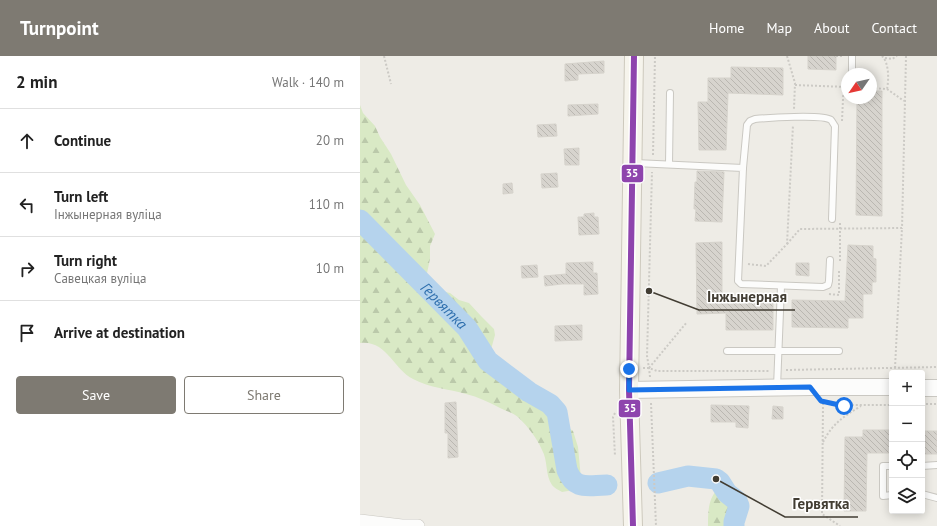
<!DOCTYPE html>
<html lang="en">
<head>
<meta charset="utf-8">
<style>
  body { margin:0; font-family:"PT Sans",sans-serif; background:#f2f2f2; color:#222 }
  .controls { position:absolute; right:12px; bottom:12px; display:grid; overflow:hidden; border-radius:4px; box-shadow:0 2px 10px #0003 }
  .controls button { width:36px; height:36px; display:grid; place-items:center; padding:0; border:0; border-bottom:1px solid #e0e0e0; background:#fff; color:#222; font:20px sans-serif }
  .compass { position:absolute; left:481px; top:12px; width:36px; height:36px; border-radius:50%; background:#fff; box-shadow:0 2px 10px #0003; rotate:236deg }
  .stop { position:absolute; width:12px; height:12px; margin:-9px; border:3px solid #1a73e8; border-radius:50%; background:#fff }
  .stop.end { background:#1a73e8; border-color:#fff; box-shadow:0 1px 4px #0008 }
  .list { margin:0; padding:0; list-style:none }
  h2 { display:flex; justify-content:space-between; align-items:center; height:52px; margin:0; padding:0 16px; font-size:17px }
  h2 small { font-size:13px; font-weight:400; color:#767676 }
  .list li { display:grid; grid-template-columns:26px 1fr auto; gap:12px; align-items:center; box-sizing:border-box; height:64px; padding:0 16px; border-top:1px solid #e0e0e0 }
  .list b { display:block; font-size:15px; white-space:nowrap }
  .list p { margin:0; font-size:13px; white-space:nowrap; color:#767676 }
  .list em { font-size:13px; font-style:normal; color:#767676 }
  .actions { display:flex; gap:8px; padding:12px 16px }
  .actions a { flex:1; padding:9px 0; border:1px solid #7e7a72; border-radius:4px; text-align:center; font-size:14px; color:#7e7a72 }
  .actions .main { background:#7e7a72; color:#fff }
  .icon { flex:none; width:22px; height:22px; fill:none; stroke:currentColor; stroke-width:2; stroke-linecap:round; stroke-linejoin:round }
  .map { position:relative; flex:none; width:577px; height:470px; overflow:hidden }
  header { display:flex; align-items:center; gap:24px; box-sizing:border-box; height:56px; padding:0 20px; background:#7e7a72; color:#fff }
  header strong { font-size:19px }
  nav { display:flex; gap:22px; margin-inline-start:auto; font-size:14px }
  main { display:flex }
  aside { flex:1; background:#fff }
  .map>svg:first-child { display:block }
  .forest { fill:url(#forest-firs) }
  .lines { fill:none; stroke-linecap:round; stroke-linejoin:round }
  .river { stroke:#b5d3ed; stroke-width:21 }
  .building { fill:url(#building-back-hatch); stroke:#d6d3cc }
  .service-casing { stroke:#cac8c2; stroke-width:8 }
  .minor-casing { stroke:#cac8c2; stroke-width:14 }
  .tertiary-casing { stroke:#cac8c2; stroke-width:18 }
  .secondary-casing { stroke:#cdc9bd; stroke-width:20 }
  .path { stroke:#cccac5; stroke-width:2; stroke-dasharray:2 2; stroke-linecap:butt }
  .service { stroke:#fcfcfb; stroke-width:6 }
  .minor { stroke:#fcfcfb; stroke-width:13 }
  .tertiary { stroke:#fcfcfb; stroke-width:16 }
  .secondary { stroke:#f6f4ec; stroke-width:18 }
  .bus-1-casing { stroke:#fff; stroke-width:9 }
  .bus-1 { stroke:#8e44ad; stroke-width:6 }
  .route { stroke:#1a73e8; stroke-width:5 }
  .labels { text-anchor:middle; dominant-baseline:central; stroke-width:3; stroke-linejoin:round; paint-order:stroke }
  .water-label { font-size:15px; font-style:italic; fill:#2d6ead; stroke:#fff }
  .leader { fill:none; stroke:#423d33; stroke-width:1.5 }
  .callout-dot { fill:#423d33; stroke:#fff; stroke-width:1.5 }
  .callout-label { font-size:15px; text-anchor:middle; font-weight:bold; fill:#423d33; stroke:#fff; stroke-width:3; stroke-linejoin:round; paint-order:stroke }
  .line-badge { stroke:#fff; stroke-width:1.5 }
  .badge-label { font-size:11px; text-anchor:middle; font-weight:bold; fill:#fff }
</style>
</head>
<body>
<header>
<strong>Turnpoint</strong>
<nav><a>Home</a><a>Map</a><a>About</a><a>Contact</a></nav>
</header>
<main>
<aside>
<h2>2 min<small>Walk · 140 m</small></h2>
<ul class="list">
<li><svg class="icon" aria-label="ahead" viewBox="0 0 24 24"><path d="M12 20V5M6 11l6-6 6 6"/></svg><div><b>Continue</b></div><em>20 m</em></li>
<li><svg class="icon" aria-label="left" viewBox="0 0 24 24"><path d="M17 20v-9H6M10 6l-5 5 5 5"/></svg><div><b>Turn left</b><p>Інжынерная вуліца</p></div><em>110 m</em></li>
<li><svg class="icon" aria-label="right" viewBox="0 0 24 24"><path d="M7 20v-9h11M14 6l5 5-5 5"/></svg><div><b>Turn right</b><p>Савецкая вуліца</p></div><em>10 m</em></li>
<li><svg class="icon" aria-label="arrive" viewBox="0 0 24 24"><path d="M6 21V4h12l-3 4 3 4H6"/></svg><div><b>Arrive at destination</b></div></li>
</ul>
<div class="actions"><a class="main">Save</a><a>Share</a></div>
</aside>
<div class="map">
<svg width="577" height="470" viewBox="0 0 577 470">
  <defs>
    <pattern id="forest-firs" width="22" height="20" patternUnits="userSpaceOnUse"><rect width="22" height="20" fill="#d9e9c5"/><path d="M5 1l3.5 6h-7zM16 11l3.5 6h-7z" fill="#bbc9aa"/></pattern>
    <pattern id="building-back-hatch" width="6" height="6" patternUnits="userSpaceOnUse"><rect width="6" height="6" fill="#d7d4ce"/><path d="M-1 5l2 2M0 0l6 6M5-1l2 2" fill="none" stroke="#bab7b1"/></pattern>
  </defs>
  <rect width="100%" height="100%" fill="#eeece6"/>
  <!-- forest -->
  <g class="forest">
    <path d="M 0,49 L 3,57 L 15,70 L 20,81 L 31,98 L 46,129 L 60,149 L 75,178 L 70,190 L 70,203 L 66,222 L 68,228 L 72,233 L 90,237 L 99,244 L 109,247 L 121,260 L 134,273 L 135,279 L 130,297 L 130,305 L 132,311 L 136,315 L 160,321 L 166,328 L 168,333 L 181,348 L 190,361 L 195,364 L 201,366 L 213,375 L 218,391 L 221,423 L 214,434 L 202,436 C 199,434 194,432 192,429 C 185,419 188,404 182,394 C 177,382 168,371 159,362 C 154,357 146,355 140,352 C 129,346 118,341 106,338 C 89,333 70,332 53,323 C 33,313 27,284 0,287 Z"/>
    <path d="M 358,433 C 361,434 365,434 367,435 C 379,440 380,460 381,470 L 348,470 C 348,457 348,442 358,433 Z"/>
  </g>
  <g class="lines">
    <!-- river -->
    <g class="river">
      <path id="s1" d="M 0,164 L 107,272 L 128,305 L 169,336 L 190,348 L 197,356 L 207,414 C 215,435 228,429 247,429"/>
      <polyline points="298,427 328,420 356,423 360,426 367,437 377,445 379,450 374,466 374,470"/>
    </g>
  </g>
  <!-- building -->
  <g class="building">
    <polygon points="448,0 476,0 476,14 448,13"/>
    <polygon points="244,5 244,17 218,18 218,24 205,25 205,8"/>
    <polygon points="371,11 423,12 423,39 368,37 366,94 339,94 338,46 348,46 348,22 371,22"/>
    <polygon points="511,35 522,35 522,160 496,159 497,42 511,42"/>
    <polygon points="238,48 238,58 208,60 208,49"/>
    <polygon points="196,68 197,80 178,81 177,69"/>
    <polygon points="219,92 219,109 205,109 204,93"/>
    <polygon points="337,115 364,116 362,166 335,165 336,153 334,153 335,126 337,126"/>
    <polygon points="197,117 198,131 182,132 181,118"/>
    <polygon points="152,127 153,137 143,138 143,128"/>
    <polygon points="234,157 234,161 238,161 239,178 219,179 218,161 224,161 224,158"/>
    <polygon points="362,186 362,246 413,246 413,274 366,274 366,257 337,258 336,187"/>
    <polygon points="488,189 513,190 513,202 516,203 516,226 512,226 512,238 503,238 503,262 488,262 488,272 432,271 432,244 485,245"/>
    <polygon points="233,206 233,217 237,217 238,238 224,239 224,228 202,228 185,230 184,220 206,218 206,207"/>
    <polygon points="436,207 449,207 449,220 436,219"/>
    <polygon points="177,209 178,221 162,222 161,210"/>
    <polygon points="222,269 222,284 195,285 195,270"/>
    <polygon points="96,346 98,401 88,402 88,377 85,377 85,347"/>
    <polygon points="351,349 389,350 388,372 376,371 376,366 351,366"/>
    <polygon points="413,350 423,351 423,363 412,363"/>
    <polygon points="503,374 532,374 532,397 507,397 506,455 484,455 485,381 503,381"/>
    <rect x="562" y="375" width="15" height="23"/>
  </g>
  <g class="lines">
    <!-- service casing -->
    <g class="service-casing">
      <g id="service">
        <polyline points="492,18 492,0"/>
        <polyline points="275,107 383,112 378,225 381,228 463,231 468,229 469,225 470,204"/>
        <polyline points="309,108 310,37"/>
        <path d="M 383,112 L 387,69 L 390,65 L 395,63 C 407,62 463,58 471,64 C 472,65 474,69 475,70 L 472,163"/>
        <polyline points="367,295 479,295"/>
        <polyline points="417,331 421,230"/>
        <polyline points="532,410 523,410 523,440 532,439"/>
        <polyline points="562,410 577,409"/>
        <polyline points="562,438 577,442"/>
      </g>
    </g>
    <!-- minor casing -->
    <g class="minor-casing">
      <polyline id="minor" points="0,465 42,470 58,470"/>
    </g>
    <!-- tertiary casing -->
    <g class="tertiary-casing">
      <g id="tertiary">
        <polyline points="562,332 577,332"/>
        <polyline points="269,334 451,331 532,331"/>
      </g>
    </g>
    <!-- secondary casing -->
    <g class="secondary-casing">
      <polyline id="secondary" points="273,470 269,334 274,0"/>
    </g>
    <!-- path -->
    <g class="path">
      <polyline points="24,0 31,28"/>
      <polyline points="427,0 435,27 434,53"/>
      <polyline points="476,0 483,0"/>
      <path d="M 522,0 C 529,7 529,23 527,33"/>
      <polyline points="525,2 532,3 537,0"/>
      <polyline points="435,29 487,31"/>
      <polyline points="511,32 527,33 544,45"/>
      <polyline points="482,65 484,21"/>
      <polyline points="293,99 295,0"/>
      <polyline points="427,188 440,173 542,172 546,0"/>
      <polyline points="480,205 480,165"/>
      <polyline points="388,208 406,210 427,188 433,69"/>
      <polyline points="469,238 479,239 479,213"/>
      <polyline points="283,312 289,312 297,315 410,315"/>
      <polyline points="289,312 327,266"/>
      <polyline points="535,312 542,172"/>
      <polyline points="426,314 577,311"/>
      <polyline points="290,321 289,312 287,300 292,116"/>
      <polyline points="460,344 463,348 462,458 480,470"/>
      <polyline points="464,346 484,349 532,349"/>
      <polyline points="291,347 296,470"/>
      <polyline points="562,348 577,348"/>
      <polyline points="255,357 253,361 255,400"/>
      <path d="M 463,386 C 473,367 483,361 501,350"/>
    </g>
    <!-- service -->
    <use href="#service" class="service"/>
    <!-- minor -->
    <use href="#minor" class="minor"/>
    <!-- tertiary -->
    <use href="#tertiary" class="tertiary"/>
    <!-- secondary -->
    <use href="#secondary" class="secondary"/>
    <!-- bus-1 casing -->
    <g class="bus-1-casing">
      <polyline id="bus-1" points="273,470 269,334 274,0"/>
    </g>
    <!-- bus-1 -->
    <use href="#bus-1" class="bus-1"/>
  </g>
  <g class="lines">
    <!-- route -->
    <polyline class="route" points="269,313 269,334 450,331 461,345 484,350"/>
  </g>
  <g class="labels">
    <!-- water labels -->
    <g class="water-label">
      <text stroke="none"><textPath href="#s1" startOffset="120">Гервятка</textPath></text>
    </g>
  </g>
  <!-- callouts -->
  <path class="leader" d="M289 235L339 254H435M356 423L425 461H498"/>
  <g class="callout-dot">
    <circle cx="289" cy="235" r="4"/>
    <circle cx="356" cy="423" r="4"/>
  </g>
  <g class="callout-label">
    <text x="387" y="246">Інжынерная</text>
    <text x="461" y="453">Гервятка</text>
  </g>
  <g class="line-badge">
    <rect x="261" y="108" width="23" height="19" rx="4" fill="#8e44ad"/>
    <rect x="258" y="343" width="23" height="19" rx="4" fill="#8e44ad"/>
  </g>
  <g class="badge-label">
    <text x="272" y="121">35</text>
    <text x="270" y="356">35</text>
  </g>
</svg>
<div class="controls">
<button>+</button>
<button>−</button>
<button><svg class="icon" aria-label="locate" viewBox="0 0 24 24"><circle cx="12" cy="12" r="6"/><path d="M12 2v4M12 18v4M2 12h4M18 12h4"/></svg></button>
<button><svg class="icon" aria-label="layers" viewBox="0 0 24 24"><path d="M12 4l9 5-9 5-9-5zM3 14l9 5 9-5"/></svg></button>
</div>
<svg class="compass" viewBox="-18 -18 36 36"><path d="M0-13l5 13h-10z" fill="#e53935"/><path d="M0 13l5-13h-10z" fill="#767676"/></svg>
<div class="stop" style="left:484px;top:350px"></div>
<div class="stop end" style="left:269px;top:313px"></div>
</div>
</main>
</body>
</html>
